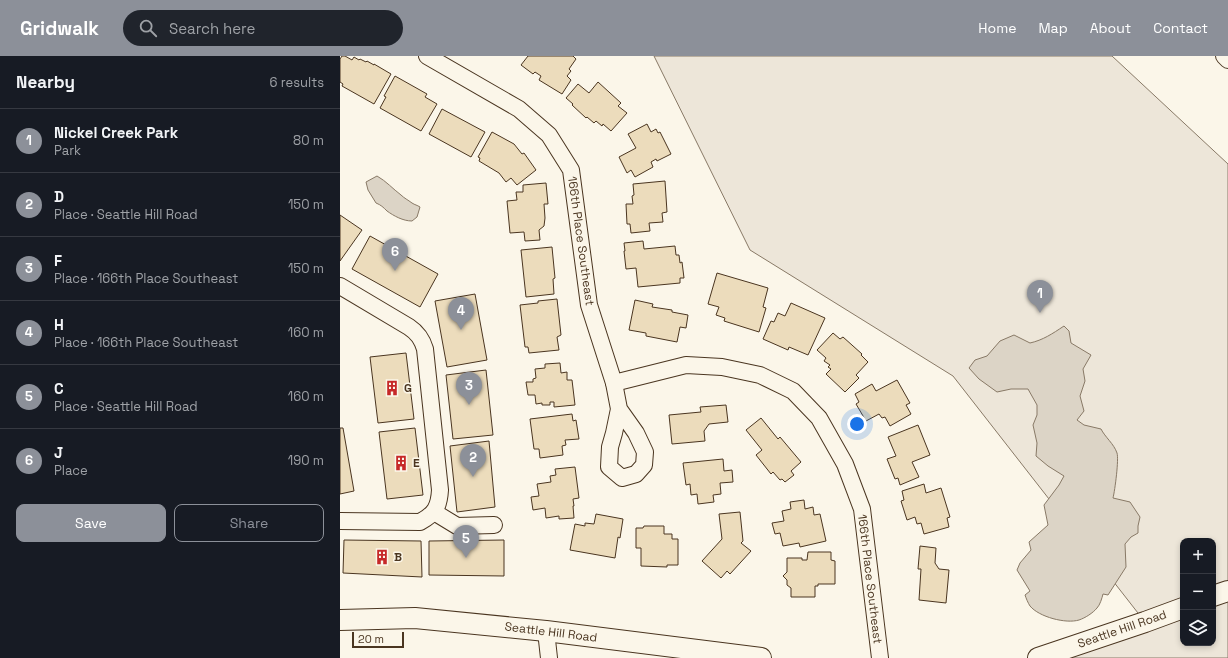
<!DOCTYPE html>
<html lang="en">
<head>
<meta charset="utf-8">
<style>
  body { margin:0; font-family:"Space Grotesk",sans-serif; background:#20242c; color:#f1f3f6 }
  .controls { position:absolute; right:12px; bottom:12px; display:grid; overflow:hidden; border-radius:8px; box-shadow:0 2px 6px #0003 }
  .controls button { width:36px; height:36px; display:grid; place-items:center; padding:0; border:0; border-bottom:1px solid #363941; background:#171b24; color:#f1f3f6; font:20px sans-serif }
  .scale { position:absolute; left:12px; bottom:10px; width:52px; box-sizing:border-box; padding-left:4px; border:2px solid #4a3520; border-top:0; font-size:11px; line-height:14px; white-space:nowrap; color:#4a3520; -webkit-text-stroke:3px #fbf6e9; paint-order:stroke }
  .you { position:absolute; left:517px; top:368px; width:14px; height:14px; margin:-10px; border:3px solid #fff; border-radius:50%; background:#1a73e8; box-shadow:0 0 0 6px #1a73e833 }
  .badge { display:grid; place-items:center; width:26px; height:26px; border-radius:50%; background:#8c9099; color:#fff; font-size:13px; font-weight:700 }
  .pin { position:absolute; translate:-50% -33px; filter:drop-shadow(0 1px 2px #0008) }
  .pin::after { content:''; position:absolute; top:21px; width:14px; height:12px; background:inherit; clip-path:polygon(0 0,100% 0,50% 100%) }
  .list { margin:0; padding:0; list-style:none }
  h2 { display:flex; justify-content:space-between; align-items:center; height:52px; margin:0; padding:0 16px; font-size:17px }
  h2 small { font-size:13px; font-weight:400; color:#9ea1a6 }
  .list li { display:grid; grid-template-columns:26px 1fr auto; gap:12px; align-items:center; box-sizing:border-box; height:64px; padding:0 16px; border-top:1px solid #363941 }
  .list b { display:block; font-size:15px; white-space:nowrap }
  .list p { margin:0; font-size:13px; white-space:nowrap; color:#9ea1a6 }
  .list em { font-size:13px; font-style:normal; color:#9ea1a6 }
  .actions { display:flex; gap:8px; padding:12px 16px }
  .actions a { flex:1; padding:9px 0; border:1px solid #8c9099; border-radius:8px; text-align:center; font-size:14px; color:#8c9099 }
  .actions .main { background:#8c9099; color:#fff }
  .icon { flex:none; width:22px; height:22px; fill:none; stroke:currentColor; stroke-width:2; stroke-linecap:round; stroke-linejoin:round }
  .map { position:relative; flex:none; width:888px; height:602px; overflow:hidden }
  header { display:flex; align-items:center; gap:24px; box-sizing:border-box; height:56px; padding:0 20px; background:#8c9099; color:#fff }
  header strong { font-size:19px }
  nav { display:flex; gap:22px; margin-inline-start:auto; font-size:14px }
  .search { width:280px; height:36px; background:#20242c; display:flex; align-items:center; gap:10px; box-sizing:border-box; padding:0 14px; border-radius:22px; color:#9ea1a6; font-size:15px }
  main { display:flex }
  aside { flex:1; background:#171b24 }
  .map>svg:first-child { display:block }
  .green { fill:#ede6d9; stroke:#887966; fill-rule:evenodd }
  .water { fill:#dcd4c6; stroke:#887966 }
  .building { fill:#ecdcbc; stroke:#4a3520 }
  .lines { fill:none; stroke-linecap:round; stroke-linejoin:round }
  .minor-casing { stroke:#4a3520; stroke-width:18 }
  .tertiary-casing { stroke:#4a3520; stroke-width:22 }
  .minor { stroke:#fbf6e9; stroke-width:16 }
  .tertiary { stroke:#fbf6e9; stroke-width:20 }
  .labels { text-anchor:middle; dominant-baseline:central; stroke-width:3; stroke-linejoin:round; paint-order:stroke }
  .street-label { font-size:12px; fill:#4a3520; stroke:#fbf6e9 }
  .poi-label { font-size:12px; font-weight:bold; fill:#4a3520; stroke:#fbf6e9; text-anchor:start }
</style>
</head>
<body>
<header>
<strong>Gridwalk</strong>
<div class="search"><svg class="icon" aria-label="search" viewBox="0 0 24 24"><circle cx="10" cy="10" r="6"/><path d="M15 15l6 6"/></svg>Search here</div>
<nav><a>Home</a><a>Map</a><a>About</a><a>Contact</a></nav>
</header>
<main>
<aside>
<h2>Nearby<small>6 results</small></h2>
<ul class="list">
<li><span class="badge">1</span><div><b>Nickel Creek Park</b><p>Park</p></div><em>80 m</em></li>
<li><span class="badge">2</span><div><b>D</b><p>Place · Seattle Hill Road</p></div><em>150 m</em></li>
<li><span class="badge">3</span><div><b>F</b><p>Place · 166th Place Southeast</p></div><em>150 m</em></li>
<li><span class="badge">4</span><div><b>H</b><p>Place · 166th Place Southeast</p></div><em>160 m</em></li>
<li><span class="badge">5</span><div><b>C</b><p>Place · Seattle Hill Road</p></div><em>160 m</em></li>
<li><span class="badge">6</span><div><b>J</b><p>Place</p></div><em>190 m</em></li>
</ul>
<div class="actions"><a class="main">Save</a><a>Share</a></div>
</aside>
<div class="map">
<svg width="888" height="602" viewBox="0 0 888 602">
  <rect width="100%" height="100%" fill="#fbf6e9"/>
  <!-- green -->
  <path class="green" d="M 314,0 L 772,0 L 888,108 L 888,602 L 698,602 L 805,566 L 613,320 L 410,194 ZM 843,485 L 873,485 L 873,587 L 843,587 Z"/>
  <!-- water -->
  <g class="water">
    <path d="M 37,120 C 46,125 53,133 61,139 C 64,142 68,144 72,147 C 75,149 77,149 80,151 L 77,161 L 72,165 C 63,165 54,160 47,155 C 43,151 41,149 36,147 L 28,134 L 26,126 Z"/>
    <path d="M 724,270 L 729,275 L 731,287 L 751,299 L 743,313 L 745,325 L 740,340 L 744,355 L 737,364 L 744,369 L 761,373 C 765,381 774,388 777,397 C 779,403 775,434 773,442 L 790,446 L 800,461 L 798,470 L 798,477 L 791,481 L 785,488 L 786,511 L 768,539 L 763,538 C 762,542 760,549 757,552 C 753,557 745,562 739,564 C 726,568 699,561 690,550 C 688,547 686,542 685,539 L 690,535 L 677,514 L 680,507 L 691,494 L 689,486 L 708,469 L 704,449 L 719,429 L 724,420 L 708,410 L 696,400 L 697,387 L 693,369 L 697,359 L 697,349 L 688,333 L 671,333 L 657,336 L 639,323 L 629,312 L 635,304 L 647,300 L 660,285 L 674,279 L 690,287 C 703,284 712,278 724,270 Z"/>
  </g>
  <!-- building -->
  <g class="building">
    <polygon points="2,0 5,0 12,4 14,1 19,4 20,3 26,6 27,5 34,9 34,8 51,18 34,48 2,30 3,28 0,26 0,3"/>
    <polygon points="188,0 233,0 236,3 229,13 231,15 227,20 231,24 222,38 199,24 201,20 195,16 193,18 181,9"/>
    <polygon points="55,20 87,38 85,41 97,48 81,75 40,52 46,41 44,40"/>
    <polygon points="258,26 281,47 278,50 287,57 271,75 263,68 262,70 256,65 254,67 247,61 246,62 232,49 233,48 226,42 238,28 249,37"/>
    <polygon points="102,53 145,76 131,101 89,78"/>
    <polygon points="307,68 311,76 316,73 318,77 320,76 331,98 317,105 316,103 311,106 313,111 295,121 291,114 287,117 279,101 296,92 288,78"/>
    <polygon points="152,76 174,88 182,98 184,97 196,114 177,129 171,122 166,126 159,117 139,105 140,102 138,101"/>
    <polygon points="325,125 327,156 322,157 323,166 309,167 310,175 291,177 290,168 287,168 286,148 293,148 292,140 294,139 293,128"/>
    <polygon points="206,127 208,148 204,148 205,162 204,170 199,174 200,184 185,185 184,176 170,177 167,145 177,144 176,136 183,136 183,129"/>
    <polygon points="0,159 22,174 0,205"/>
    <polygon points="30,180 98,218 80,251 12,213"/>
    <polygon points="303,185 304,193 335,190 336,199 339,199 340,207 342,206 344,222 340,222 340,227 298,231 296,212 286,213 284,195 285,195 284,187"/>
    <polygon points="212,191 215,222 213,223 214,238 186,241 181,194"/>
    <polygon points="377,217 428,232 423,251 426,252 419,276 384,265 385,262 376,259 379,251 368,248"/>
    <polygon points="135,238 147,304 107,311 95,245"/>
    <polygon points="217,243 221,279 217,281 219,294 189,297 188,291 185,291 180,249 198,247 198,245"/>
    <polygon points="295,244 313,248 312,251 332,254 332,256 348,259 346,272 340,271 337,286 306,280 306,277 289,274"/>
    <polygon points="451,247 485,262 468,299 449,291 448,294 423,283 431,265 434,266 438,257 445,260"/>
    <polygon points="493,277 500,283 503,281 522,298 521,299 528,306 516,319 519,322 505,336 486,318 491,313 488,311 490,309 484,305 486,302 477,294"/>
    <polygon points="66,297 74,363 38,367 30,301"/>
    <polygon points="220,307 221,317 227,316 227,324 232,324 235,349 214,351 214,346 210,346 210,349 202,349 202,347 196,348 195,339 188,339 186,326 193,326 193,323 196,322 195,313 205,312 205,308"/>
    <polygon points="146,314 153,379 113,383 106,319"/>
    <polygon points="557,324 570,347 566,349 571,358 550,370 545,361 542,362 539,358 526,365 516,348 519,346 515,338 532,328 536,335"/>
    <polygon points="386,349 388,366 369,368 364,375 365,385 332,388 329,359 361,356 360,351"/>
    <polygon points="232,358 233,365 236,364 239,383 225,384 226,389 222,390 223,399 200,402 199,393 194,393 190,363"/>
    <polygon points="421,362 438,383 440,381 461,406 451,415 454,419 445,426 442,423 440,424 433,416 431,418 416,399 422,394 406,374"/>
    <polygon points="578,369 590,399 572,406 579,421 560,429 558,422 555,423 547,403 556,400 548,381"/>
    <polygon points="0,372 3,372 14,435 0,438"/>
    <polygon points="75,372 83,439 47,443 39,376"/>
    <polygon points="149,385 155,451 117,456 110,390"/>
    <polygon points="383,403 384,415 392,414 393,426 380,427 381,438 373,439 374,446 358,448 357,438 351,439 350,428 346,429 343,407"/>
    <polygon points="235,411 239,442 233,443 234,450 233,450 234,462 219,463 219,460 206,462 205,452 193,454 191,441 199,440 197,428 211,426 210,420 216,419 215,413"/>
    <polygon points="584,428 586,437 601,432 610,461 607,462 609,471 584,478 581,467 577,468 575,461 567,464 561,445 564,444 562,435"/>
    <polygon points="464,444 465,453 473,451 474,459 480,458 486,485 460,491 459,487 443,490 440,477 435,478 432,467 444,465 442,455 451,453 450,446"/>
    <polygon points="400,456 403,485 401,487 411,495 390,518 387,515 381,522 362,505 382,483 379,458"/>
    <polygon points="256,458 283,463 280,482 278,481 275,502 230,494 235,468 245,470 245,467 254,468"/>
    <polygon points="304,470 324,470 324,478 332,478 332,483 338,483 338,509 327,509 327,511 301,510 301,492 296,492 296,472 303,472"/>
    <polygon points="4,484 81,485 82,521 3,517"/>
    <polygon points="164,484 164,520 89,519 89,485"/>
    <polygon points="580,490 596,492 595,507 599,513 609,514 606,547 579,544 581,513 578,513"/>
    <polygon points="468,496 491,496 491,504 495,505 495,528 478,528 478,530 475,530 475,541 451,541 451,532 447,529 447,524 443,520 447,516 447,502 462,502 462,504 467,504"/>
  </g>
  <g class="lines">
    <!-- minor casing -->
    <g class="minor-casing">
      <g id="minor">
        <polyline points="87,0 179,53 209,79 231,114 249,249 274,327 279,353 274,377 270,391 269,411 282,422 296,418 304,409 305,396 296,377 279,353"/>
        <polyline points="884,0 888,4"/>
        <path d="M 0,230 L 69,271 C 78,277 82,283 85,293 L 100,434 C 99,451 95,458 80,466 L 0,465"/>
        <polyline points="274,327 346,309 382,311 420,319 453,335 479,362 505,408 522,453 540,602"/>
        <polyline points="94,456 117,470 154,469"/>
        <polyline points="206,575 209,602"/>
      </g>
    </g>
    <!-- tertiary casing -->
    <g class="tertiary-casing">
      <g id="tertiary">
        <polyline points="873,540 888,535"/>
        <polyline points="0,564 75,562 206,575 421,602"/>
        <polyline points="698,602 805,566 843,552"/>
      </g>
    </g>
    <!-- minor -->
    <use href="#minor" class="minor"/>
    <!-- tertiary -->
    <use href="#tertiary" class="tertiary"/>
  </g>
  <!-- icons -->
  <defs>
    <g id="building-bare" transform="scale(1.2)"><path d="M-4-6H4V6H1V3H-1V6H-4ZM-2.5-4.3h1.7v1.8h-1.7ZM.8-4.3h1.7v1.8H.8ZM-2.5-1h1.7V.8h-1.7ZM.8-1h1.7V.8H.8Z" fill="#c62828" stroke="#fbf6e9" stroke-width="2.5" paint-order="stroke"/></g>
  </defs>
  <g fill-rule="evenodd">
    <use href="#building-bare" x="52" y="332"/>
    <use href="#building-bare" x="61" y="407"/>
    <use href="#building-bare" x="42" y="501"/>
  </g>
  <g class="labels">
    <!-- street labels -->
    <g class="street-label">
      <text transform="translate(241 185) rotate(82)">166th Place Southeast</text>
      <text transform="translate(530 523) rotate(83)">166th Place Southeast</text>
      <text transform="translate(782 573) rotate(-19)">Seattle Hill Road</text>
      <text transform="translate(211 576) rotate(7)">Seattle Hill Road</text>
    </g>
    <!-- poi labels -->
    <g class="poi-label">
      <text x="64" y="332">G</text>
      <text x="73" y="407">E</text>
      <text x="54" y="501">B</text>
    </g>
  </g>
</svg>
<div class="controls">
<button>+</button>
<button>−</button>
<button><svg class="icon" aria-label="layers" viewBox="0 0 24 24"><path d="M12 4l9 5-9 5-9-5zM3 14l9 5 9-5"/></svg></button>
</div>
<div class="scale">20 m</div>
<div class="you"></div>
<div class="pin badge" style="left:700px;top:257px">1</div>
<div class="pin badge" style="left:133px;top:421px">2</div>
<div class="pin badge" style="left:129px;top:349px">3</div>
<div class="pin badge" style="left:121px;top:274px">4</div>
<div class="pin badge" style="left:126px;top:502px">5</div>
<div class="pin badge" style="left:55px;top:215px">6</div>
</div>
</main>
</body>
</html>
